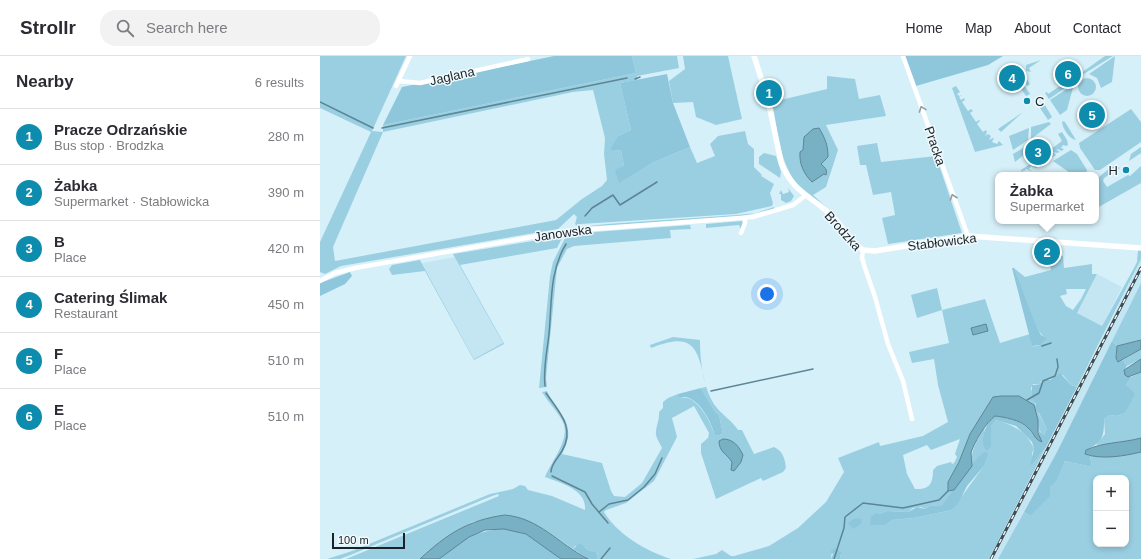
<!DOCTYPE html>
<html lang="en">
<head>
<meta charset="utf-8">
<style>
  body { margin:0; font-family:Helvetica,sans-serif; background:#f2f2f3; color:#2b2b33 }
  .controls { position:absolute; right:12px; bottom:12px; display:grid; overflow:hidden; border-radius:8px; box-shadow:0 2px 6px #0003 }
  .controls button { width:36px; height:36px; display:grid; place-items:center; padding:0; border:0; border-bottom:1px solid #e1e1e2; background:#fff; color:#2b2b33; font:20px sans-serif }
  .scale { position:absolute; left:12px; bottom:10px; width:73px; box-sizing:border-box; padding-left:4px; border:2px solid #192226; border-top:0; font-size:11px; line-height:14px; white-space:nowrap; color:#192226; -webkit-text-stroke:3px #f0fafe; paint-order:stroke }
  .you { position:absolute; left:447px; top:238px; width:14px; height:14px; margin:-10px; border:3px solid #fff; border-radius:50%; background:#1a73e8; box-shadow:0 0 0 6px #1a73e833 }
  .badge { display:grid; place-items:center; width:26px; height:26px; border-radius:50%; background:#0d8cad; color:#fff; font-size:13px; font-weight:700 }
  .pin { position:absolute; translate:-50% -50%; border:2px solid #fff; box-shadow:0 1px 4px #0006 }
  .popup { position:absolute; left:675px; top:116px; width:104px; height:52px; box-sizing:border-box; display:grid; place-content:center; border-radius:8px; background:#fff; filter:drop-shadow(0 1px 3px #0005); font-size:13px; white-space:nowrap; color:#7c7c81 }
  .popup b { font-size:15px; color:#2b2b33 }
  .popup::after { content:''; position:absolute; left:50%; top:100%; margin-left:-8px; border:8px solid transparent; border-top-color:#fff }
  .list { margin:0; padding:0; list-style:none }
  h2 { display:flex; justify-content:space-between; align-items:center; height:52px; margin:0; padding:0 16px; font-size:17px }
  h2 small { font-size:13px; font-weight:400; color:#7c7c81 }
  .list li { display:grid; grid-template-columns:26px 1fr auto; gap:12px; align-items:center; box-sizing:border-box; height:56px; padding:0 16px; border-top:1px solid #e1e1e2 }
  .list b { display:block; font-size:15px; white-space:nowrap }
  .list p { margin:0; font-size:13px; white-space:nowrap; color:#7c7c81 }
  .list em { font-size:13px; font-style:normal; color:#7c7c81 }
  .icon { flex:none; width:22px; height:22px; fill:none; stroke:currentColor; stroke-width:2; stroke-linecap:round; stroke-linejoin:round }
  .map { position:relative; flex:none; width:821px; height:503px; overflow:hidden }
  header { display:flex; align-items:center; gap:24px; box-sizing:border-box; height:56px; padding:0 20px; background:#fff; border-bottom:1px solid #e1e1e2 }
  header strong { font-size:19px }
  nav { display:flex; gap:22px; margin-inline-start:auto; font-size:14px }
  .search { width:280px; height:36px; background:#f2f2f3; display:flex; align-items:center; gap:10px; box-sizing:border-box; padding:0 14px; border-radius:16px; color:#7c7c81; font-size:15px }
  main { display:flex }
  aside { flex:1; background:#fff }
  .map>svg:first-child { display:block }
  .built { fill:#c4e6f3 }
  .green { fill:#9acfe2; fill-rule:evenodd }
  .forest { fill:#8ec6db }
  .water { fill:#78b0c4; stroke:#5c8595 }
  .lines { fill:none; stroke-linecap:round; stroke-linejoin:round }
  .stream { stroke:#5c8595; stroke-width:1.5 }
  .minor { stroke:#fff; stroke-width:4.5 }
  .tertiary { stroke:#fff; stroke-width:5.5 }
  .rail-casing { stroke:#3f4c51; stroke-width:3 }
  .rail { stroke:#f0fafe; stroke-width:1.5; stroke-dasharray:4.5; stroke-linecap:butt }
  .oneway { stroke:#989c9d }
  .poi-dot { fill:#0d8cad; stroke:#f0fafe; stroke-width:1.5 }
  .labels { text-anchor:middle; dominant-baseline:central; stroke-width:3; stroke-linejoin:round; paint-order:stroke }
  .street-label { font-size:13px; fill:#192226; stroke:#f0fafe }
  .poi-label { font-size:13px; fill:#192226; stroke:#f0fafe; text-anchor:start }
</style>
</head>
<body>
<header>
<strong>Strollr</strong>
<div class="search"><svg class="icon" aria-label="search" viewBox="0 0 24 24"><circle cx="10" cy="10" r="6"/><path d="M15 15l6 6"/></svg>Search here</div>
<nav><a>Home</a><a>Map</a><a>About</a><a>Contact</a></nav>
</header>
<main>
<aside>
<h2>Nearby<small>6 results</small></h2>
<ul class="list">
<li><span class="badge">1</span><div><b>Pracze Odrzańskie</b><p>Bus stop · Brodzka</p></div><em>280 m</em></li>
<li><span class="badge">2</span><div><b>Żabka</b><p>Supermarket · Stabłowicka</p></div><em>390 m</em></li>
<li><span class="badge">3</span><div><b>B</b><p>Place</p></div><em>420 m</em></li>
<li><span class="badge">4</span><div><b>Catering Ślimak</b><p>Restaurant</p></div><em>450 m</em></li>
<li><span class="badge">5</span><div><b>F</b><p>Place</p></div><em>510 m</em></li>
<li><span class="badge">6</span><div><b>E</b><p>Place</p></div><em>510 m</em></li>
</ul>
</aside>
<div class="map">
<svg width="821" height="503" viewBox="0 0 821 503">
  <rect width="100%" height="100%" fill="#d6f0f9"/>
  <!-- built -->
  <g class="built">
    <polygon points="135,201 184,287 154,303 102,207"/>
    <polygon points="821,203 821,227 737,396 678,503 669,503 779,290"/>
    <polygon points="777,218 802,231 782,270 757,257"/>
  </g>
  <!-- green -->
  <g class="green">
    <path d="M 0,0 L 86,0 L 52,75 L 63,76 L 63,69 L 316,17 L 312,0 L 357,0 L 359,12 L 317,20 L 317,24 L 300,27 L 311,74 L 298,80 L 292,95 L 301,94 L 304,110 L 299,126 L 332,107 L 370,91 L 377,107 L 395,100 L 390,88 L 398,80 L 425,75 L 428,88 L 434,93 L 434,111 L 442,119 L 441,120 L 454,128 L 450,137 L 453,147 L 452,150 L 416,158 L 261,168 L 257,170 L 255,168 L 257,161 L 254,158 L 238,173 L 21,210 L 5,218 L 0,216 L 0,186 L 51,76 L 0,52 ZM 273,34 L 285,82 L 284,98 L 287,124 L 282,130 L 262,143 L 236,164 L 15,205 L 13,191 L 63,76 L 253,36 Z"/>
    <polygon points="363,0 408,0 422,63 396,69 376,61 373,46 353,47 349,25 365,13"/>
    <polygon points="785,0 793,0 762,19 761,17"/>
    <polygon points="795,0 792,26 781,32 777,22 769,18"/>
    <polygon points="721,4 709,12 711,16 706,15 706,9"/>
    <polygon points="696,12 700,13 710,28 707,30"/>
    <path d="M 507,20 L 535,23 L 539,43 L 560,39 L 566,60 L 506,69 L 518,94 L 506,131 L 493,139 L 506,151 C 497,144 487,138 479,130 C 459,108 458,74 452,46 L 507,33 ZM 483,94 L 508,101 L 500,108 L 506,119 L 504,118 L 494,124 L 480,96 Z"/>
    <polygon points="755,20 757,22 755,25 729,43 725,37 727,36 728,38"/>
    <circle cx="767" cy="31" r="9"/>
    <polygon points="700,23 710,38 706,40 696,25"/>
    <polygon points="754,28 747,54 740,59 730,44"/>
    <polygon points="636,30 640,36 637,38 639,40 642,39 639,41 641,44 644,42 645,44 642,46 648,55 651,53 653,55 650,57 656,66 659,64 660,65 657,68 663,76 666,74 667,76 665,80 668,78 671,80 669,84 673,82 674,82 672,86 677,88 679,85 683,89 655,96 632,32"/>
    <polygon points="725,49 732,61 728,64 720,52"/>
    <polygon points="811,53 821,66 821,86 780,114 775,114 760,92 759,87"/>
    <polygon points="703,56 681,76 678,73"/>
    <path d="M 742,65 L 745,66 L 756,84 C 749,83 742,72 742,65 Z"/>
    <polygon points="729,66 731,68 711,83 711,71"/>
    <polygon points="709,72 708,84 693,94 689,80"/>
    <polygon points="742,76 747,84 748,89 746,90 743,89 741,92 744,93 742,95 737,93 737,94 740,96 737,97 733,96 736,99 731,102 727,96 742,85 738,78"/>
    <polygon points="557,87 561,106 616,100 642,177 568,188 562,162 575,159 571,136 553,139 546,109 540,109 537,90"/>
    <polygon points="708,89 711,93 695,106 693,98"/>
    <polygon points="821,91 821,97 809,105 811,98"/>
    <polygon points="751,94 757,98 767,114 766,119 753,119 733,105"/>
    <polygon points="444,97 456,100 461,116 460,122 439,108 439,101"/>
    <polygon points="722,100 724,103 727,101 729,103 724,107 720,105 717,106 721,109 716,108 715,109 718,111 716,112 711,110 709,113 712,115 711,115 706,113 705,115 704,114 702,116 701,114"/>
    <polygon points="797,110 800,112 784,122 783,125 787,131 808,119 810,120 821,110 821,127 777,152 776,145 779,121 791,111"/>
    <polygon points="468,132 474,140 471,145 466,147 461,144 461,138 459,138 461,134 463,138 469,136"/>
    <polygon points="454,151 454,153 417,161 260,171 287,168 417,159 436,157"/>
    <polygon points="422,165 423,168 421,174 419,169 386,172 386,168"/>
    <polygon points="370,169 371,173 350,174 351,182 254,190 247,193 237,212 226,322 227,331 219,332 230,220 233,206 247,178"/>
    <polygon points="243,180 237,192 140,209 184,288 154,304 105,215 72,219 69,213 72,209 100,204 154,303 183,287 133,198"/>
    <path d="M 818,194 L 821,194 L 821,203 L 757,331 L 751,329 L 743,319 L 721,325 L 719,329 L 713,328 L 711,332 L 717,354 L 727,373 L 724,379 C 718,377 714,356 714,349 L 699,340 L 673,341 L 650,378 L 639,406 L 628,426 L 628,435 L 634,434 L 622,449 L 610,450 L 605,453 L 601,451 L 593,452 L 588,456 L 567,455 L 559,458 L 566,469 L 572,464 L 594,462 L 632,454 L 663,411 L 657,402 L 652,410 C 650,393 657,385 665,371 L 663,384 L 668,395 L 671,391 L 671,368 L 676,364 C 694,369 707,376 714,393 L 712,397 L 713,408 L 726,391 L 669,503 L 521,503 L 520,499 L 512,496 L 511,503 L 373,503 L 396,498 L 402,494 L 411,500 L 414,500 L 449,490 L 478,472 L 506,446 L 524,416 L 518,402 L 559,386 L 560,390 L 603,380 L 628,366 L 618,329 L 614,303 L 592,307 L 589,296 L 629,287 L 622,254 L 597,262 L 591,239 L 617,232 L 622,254 L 665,243 L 680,287 L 710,278 L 712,290 C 719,291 723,288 726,282 C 710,272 701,230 694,212 L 705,221 L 731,214 L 729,202 L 743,200 L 744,212 L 772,208 L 772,218 L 777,218 L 757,257 L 782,270 L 814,212 L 817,206 ZM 746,233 L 766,233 L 761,243 L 753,254 L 746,250 L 740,240 L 747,238 ZM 640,383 L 635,398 L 637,401 L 634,407 L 632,408 L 631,406 L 617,410 L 613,414 C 613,427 610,434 595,433 L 587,418 L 583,399 L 607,389 L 611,394 Z"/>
    <polygon points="821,227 821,284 797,290 792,285"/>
    <path d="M 353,281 L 380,284 C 380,304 383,335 397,352 C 403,359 413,366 418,374 L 422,374 L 434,398 L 454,391 C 463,395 465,403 466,412 L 463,416 L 443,425 L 441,422 L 396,443 L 381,397 L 381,388 L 388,382 L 389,377 L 374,350 L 352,362 L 357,381 L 334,425 L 306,447 L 286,454 L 284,456 C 297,478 326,495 351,503 L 278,503 L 276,496 L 268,494 L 265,491 L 255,490 L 253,493 L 224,473 L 185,459 L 152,466 L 124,483 L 100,503 L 26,503 L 179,440 L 178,438 L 167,442 L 28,500 L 20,503 L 7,503 L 32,495 L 170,438 L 193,433 L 200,429 L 205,430 L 208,434 L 232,440 L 265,454 C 267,433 240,427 225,421 C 232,404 252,382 242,364 C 236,354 228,346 222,336 L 227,335 C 240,361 258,367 242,398 L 282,407 L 291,435 L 294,440 L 305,441 L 322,427 L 342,392 C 340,388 337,383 336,379 C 335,371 340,364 339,356 L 343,352 L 343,346 L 348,342 L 358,338 L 362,342 C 377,338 392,368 395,380 L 403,378 L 399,359 L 394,354 L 381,332 L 386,331 C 378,293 375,274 331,292 L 330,289 Z"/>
    <polygon points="821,293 821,303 807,310 803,304"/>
    <polygon points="821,316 821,382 793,388 776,389 785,378 784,363 790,359 797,360 805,357 813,339 806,329 811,321"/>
    <path d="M 821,396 L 821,503 L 678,503 L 704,456 L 710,460 C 722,442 736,425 745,405 L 772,411 L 770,400 L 800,400 ZM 776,422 L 806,422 L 806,488 L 776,488 Z"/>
  </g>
  <!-- forest -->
  <g class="forest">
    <polygon points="234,0 312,0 316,17 63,69 82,31"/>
    <polygon points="585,0 683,0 668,9 596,30"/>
    <polygon points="347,18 353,47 370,91 332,107 299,127 295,114 304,110 301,94 292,95 291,92 298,80 311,74 300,27"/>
    <polygon points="692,212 694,212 716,270 721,279 727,282 721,289 712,290"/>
    <polygon points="30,216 32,220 25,228 0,240 0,227"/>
    <path d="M 792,285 L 797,290 L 796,302 L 798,306 L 803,304 L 807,310 L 804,314 L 808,321 L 811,321 L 806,329 L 815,338 L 805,357 L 797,360 L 790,359 L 784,363 C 784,381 783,386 766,394 L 765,398 L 770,400 L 772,411 L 745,405 L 736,425 L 730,431 L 730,440 L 710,460 L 704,456 L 737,396 Z"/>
    <path d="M 740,317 L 751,329 L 757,331 L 726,391 L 713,408 L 710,409 L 714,393 L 712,386 L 696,370 L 676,364 L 671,369 L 671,391 L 668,395 C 657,389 666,365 675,360 C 690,362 705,366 713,379 L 720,381 L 717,370 L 720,376 L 724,379 L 727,373 L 719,357 L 715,353 L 716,348 L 712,342 L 712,329 L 719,329 L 723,323 L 730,324 Z"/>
    <path d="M 381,332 L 394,354 L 399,359 L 403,378 L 395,380 C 392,367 380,343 365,341 C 363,341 361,342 359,341 L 358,338 Z"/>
    <polygon points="665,396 668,398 663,411 647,430 639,446 632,454 594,462 572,464 566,469 550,469 551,461 556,457 559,458 567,455 588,456 597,451 605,453 610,450 622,449 657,402"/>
    <polygon points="535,462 542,463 541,468 533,473 528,467"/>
    <path d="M 184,473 L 206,478 L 241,503 L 119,503 C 141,483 155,475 184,473 Z"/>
    <polygon points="260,487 268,494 276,496 278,503 268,503 253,493"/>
    <polygon points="515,492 522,497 520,499 521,503 511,503 513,498 510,496"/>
  </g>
  <!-- water -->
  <g class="water">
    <path d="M 499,72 C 505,82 508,89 508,101 L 501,108 C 504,111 508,113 506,119 L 504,118 L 492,126 C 484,118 479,108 480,96 L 483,94 L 484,81 L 493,73 Z"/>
    <polygon points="666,268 668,275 653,279 651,272"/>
    <polygon points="821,284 821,293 798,306 796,302 797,290"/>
    <polygon points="821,303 821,316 808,321 805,319 804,314"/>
    <path d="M 681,340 L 699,340 L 714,349 L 718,364 L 718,377 L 722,386 C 714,383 714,377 708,372 C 701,364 684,361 675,360 C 667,365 653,388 651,397 C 651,401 652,406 652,410 L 634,434 L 628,435 L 628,426 L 639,406 L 650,378 L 673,341 Z"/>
    <path d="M 821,382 L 821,396 C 804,400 782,404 765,398 L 766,394 C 783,386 803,387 821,382 Z"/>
    <path d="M 403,383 C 414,383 419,391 423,399 L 421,406 L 414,415 L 411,414 L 412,406 C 407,398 399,396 399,385 Z"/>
    <path d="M 185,459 C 219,462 239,488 268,503 L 241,503 L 206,478 L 184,473 L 165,474 L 149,481 L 119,503 L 100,503 C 127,478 148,464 185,459 Z"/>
  </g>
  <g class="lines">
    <!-- stream -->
    <g class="stream">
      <polyline points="315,23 320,21"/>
      <polyline points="0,46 53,72"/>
      <polyline points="62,72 307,22"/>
      <polyline points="265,160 272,152 293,139 300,149 337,126"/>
      <polyline points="722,290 731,287"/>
      <path d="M 225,330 C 223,313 227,296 229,278 C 232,247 229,216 246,188"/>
      <polyline points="391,335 493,313"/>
      <path d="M 226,337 C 238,355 256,371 242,395 C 238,402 231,408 231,416"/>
      <polyline points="707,344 719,337 723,325 735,320 738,311 737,303"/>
      <polyline points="232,420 265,436 272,448 288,467"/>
      <polyline points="279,456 289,448 308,444 324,431 335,418 342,402"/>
      <polyline points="281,503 290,492"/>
      <polyline points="514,503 524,472 525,461 543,447 583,452 619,444 628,435"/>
    </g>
    <!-- minor -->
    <g class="minor">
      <polyline points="583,0 648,180"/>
      <polyline points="79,25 100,27 208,3"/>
      <polyline points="76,30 90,0"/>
      <polyline points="421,177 425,167 425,162"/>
      <polyline points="543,194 542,202 545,212 555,241 568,288 583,325 592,363"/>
      <polyline points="0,225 15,217 35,212 246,175 433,161 473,149 485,140"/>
    </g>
    <!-- tertiary -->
    <path class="tertiary" d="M 434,0 L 448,44 L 461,106 C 473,138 493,140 514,162 C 524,172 531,186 543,194 L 555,195 L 648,180 L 821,192"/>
    <!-- rail casing -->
    <g class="rail-casing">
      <polyline id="rail" points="671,503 821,212"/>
    </g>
    <!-- rail -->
    <use href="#rail" class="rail"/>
  </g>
  <!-- one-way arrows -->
  <defs><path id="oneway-chevron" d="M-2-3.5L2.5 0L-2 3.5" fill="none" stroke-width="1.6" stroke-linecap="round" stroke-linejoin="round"/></defs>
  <g class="oneway">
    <use href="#oneway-chevron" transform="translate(602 53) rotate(-110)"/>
    <use href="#oneway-chevron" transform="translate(633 141) rotate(-109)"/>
  </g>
  <!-- markers -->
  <g class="poi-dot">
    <circle cx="707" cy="45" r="4"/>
    <circle cx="806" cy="114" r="4"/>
  </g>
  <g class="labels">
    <!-- street labels -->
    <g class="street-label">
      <text transform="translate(132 20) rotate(-13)">Jaglana</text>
      <text transform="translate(615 90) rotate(71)">Pracka</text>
      <text transform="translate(523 175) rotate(48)">Brodzka</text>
      <text transform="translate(243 177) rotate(-8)">Janowska</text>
      <text transform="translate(622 186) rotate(-7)">Stabłowicka</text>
    </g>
    <!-- poi labels -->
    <g class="poi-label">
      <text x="715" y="45">C</text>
      <text x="798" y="114" text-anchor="end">H</text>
    </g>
  </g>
</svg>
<div class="controls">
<button>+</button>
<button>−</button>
</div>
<div class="scale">100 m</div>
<div class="you"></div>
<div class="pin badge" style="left:449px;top:37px">1</div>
<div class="pin badge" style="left:727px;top:196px">2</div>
<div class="popup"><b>Żabka</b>Supermarket</div>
<div class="pin badge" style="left:718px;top:96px">3</div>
<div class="pin badge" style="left:692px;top:22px">4</div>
<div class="pin badge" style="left:772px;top:59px">5</div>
<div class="pin badge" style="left:748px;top:18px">6</div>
</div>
</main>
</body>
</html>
